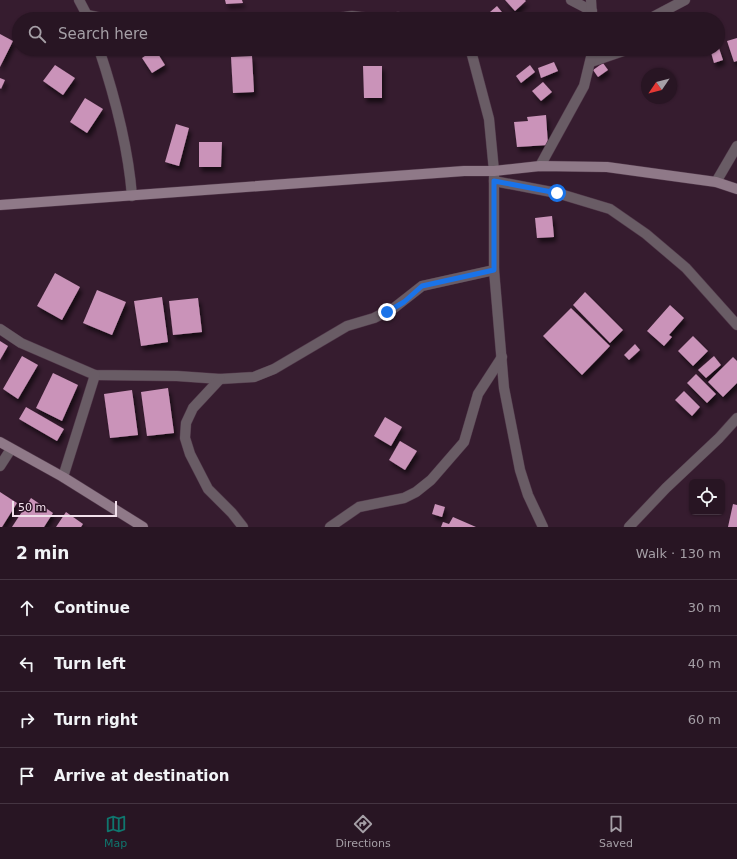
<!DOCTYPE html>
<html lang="en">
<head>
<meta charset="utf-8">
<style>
  body { margin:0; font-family:"DejaVu Sans",sans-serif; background:#301e2b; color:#f1f3f6 }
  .controls { position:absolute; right:12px; bottom:12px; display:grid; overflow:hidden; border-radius:6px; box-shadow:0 1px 3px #0004 }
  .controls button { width:36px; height:36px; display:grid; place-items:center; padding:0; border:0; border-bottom:1px solid #443441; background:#281523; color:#f1f3f6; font:20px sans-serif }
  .compass { position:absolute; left:641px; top:68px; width:36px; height:36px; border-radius:50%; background:#281523; box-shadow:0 1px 3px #0004; rotate:235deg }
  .scale { position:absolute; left:12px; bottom:10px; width:105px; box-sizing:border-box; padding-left:4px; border:2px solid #f1e0eb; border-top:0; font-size:11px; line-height:14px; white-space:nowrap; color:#f1e0eb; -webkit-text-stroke:3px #2c1325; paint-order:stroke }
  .stop { position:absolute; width:12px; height:12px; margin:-9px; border:3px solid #1a73e8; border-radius:50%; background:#fff }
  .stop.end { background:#1a73e8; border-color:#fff; box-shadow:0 1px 4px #0008 }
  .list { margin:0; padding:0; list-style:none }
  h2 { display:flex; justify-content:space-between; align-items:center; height:52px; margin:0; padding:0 16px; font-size:17px }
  h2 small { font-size:13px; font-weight:400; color:#a59fa6 }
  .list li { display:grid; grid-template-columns:26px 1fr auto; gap:12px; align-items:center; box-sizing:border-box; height:56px; padding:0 16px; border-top:1px solid #443441 }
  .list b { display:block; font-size:15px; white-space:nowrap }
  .list em { font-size:13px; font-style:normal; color:#a59fa6 }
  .icon { flex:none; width:22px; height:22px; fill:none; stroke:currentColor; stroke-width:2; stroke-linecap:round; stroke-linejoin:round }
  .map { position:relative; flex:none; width:737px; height:527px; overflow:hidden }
  .search { position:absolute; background:#281523; box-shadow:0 1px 3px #0004; left:12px; right:12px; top:12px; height:44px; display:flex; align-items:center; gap:10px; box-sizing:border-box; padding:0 14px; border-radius:22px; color:#a59fa6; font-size:15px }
  .sheet { height:276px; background:#281523 }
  nav { display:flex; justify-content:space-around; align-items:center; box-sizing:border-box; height:56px; border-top:1px solid #443441; background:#281523; font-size:11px; color:#a59fa6 }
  nav a { display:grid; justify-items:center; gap:2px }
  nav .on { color:#0f766e }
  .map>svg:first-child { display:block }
  .building { fill:#ca93b9; filter:url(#shadow) }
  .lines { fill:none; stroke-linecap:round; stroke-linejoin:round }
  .street-casing { stroke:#503749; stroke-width:11 }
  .secondary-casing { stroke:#503749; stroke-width:11 }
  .street { stroke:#695c65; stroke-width:10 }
  .secondary { stroke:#8f7988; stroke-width:10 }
  .route { stroke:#1a73e8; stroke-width:5 }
</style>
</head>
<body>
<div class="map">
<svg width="737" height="527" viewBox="0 0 737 527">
  <defs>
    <filter id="shadow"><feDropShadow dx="2.5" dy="4.5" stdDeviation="2" flood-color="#0009"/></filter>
  </defs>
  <rect width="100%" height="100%" fill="#361c2f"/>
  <!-- building -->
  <g class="building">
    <polygon points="225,0 242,0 243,3 226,4"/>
    <polygon points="505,0 525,0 526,1 515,11"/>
    <polygon points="497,6 506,17 504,19 495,19 490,12"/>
    <polygon points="0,34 13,41 0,67"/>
    <polygon points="737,38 737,61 734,62 727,41"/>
    <polygon points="718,45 723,60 714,63 710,49 718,49"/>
    <polygon points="155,49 165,65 152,73 142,58"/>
    <polygon points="252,56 254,92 233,93 231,57"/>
    <polygon points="554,62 558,71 541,78 538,68"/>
    <polygon points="603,63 608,70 598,77 593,70"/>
    <polygon points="55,65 75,78 63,95 43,81"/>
    <polygon points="530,65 535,72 521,83 516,76"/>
    <polygon points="363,66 382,66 382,98 364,98"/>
    <polygon points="0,78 5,80 1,89 0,88"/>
    <polygon points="543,82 552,92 541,101 532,91"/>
    <polygon points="85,98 103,109 87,133 70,122"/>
    <polygon points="546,115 548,145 517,147 514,122 528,121 527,117"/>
    <polygon points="176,124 189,128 179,166 165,162"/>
    <polygon points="199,142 222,142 221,167 199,167"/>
    <polygon points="552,216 554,237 537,238 535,218"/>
    <polygon points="55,273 80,287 62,320 37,306"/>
    <polygon points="97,290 126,302 112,335 83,323"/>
    <polygon points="585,292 623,330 610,343 573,305"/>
    <polygon points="162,297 168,342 141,346 134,301"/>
    <polygon points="198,298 202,332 173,335 169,301"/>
    <polygon points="670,305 684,318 669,335 672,337 664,346 647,331"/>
    <polygon points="571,308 610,346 582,375 543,336"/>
    <polygon points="693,336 708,351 693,366 678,351"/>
    <polygon points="0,341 8,346 0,360"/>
    <polygon points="635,344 640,350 629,360 624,355"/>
    <polygon points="22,356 38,365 18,399 3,389"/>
    <polygon points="714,356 721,365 706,378 698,370"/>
    <polygon points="733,357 737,361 737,383 723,397 708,382"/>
    <polygon points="53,373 78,385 62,421 36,408"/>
    <polygon points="696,374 716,394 707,403 687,383"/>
    <polygon points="168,388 174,433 147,436 141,392"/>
    <polygon points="132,390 138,435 110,438 104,394"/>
    <polygon points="684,391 700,407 692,416 675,400"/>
    <polygon points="26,407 64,429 57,441 19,419"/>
    <polygon points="385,417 402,427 391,446 374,436"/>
    <polygon points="400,441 417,451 405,470 389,460"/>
    <polygon points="0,492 17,503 2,527 0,527"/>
    <polygon points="31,498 53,513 44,527 12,527"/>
    <polygon points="435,504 445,507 442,517 432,514"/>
    <polygon points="733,504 737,505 737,527 728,527"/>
    <polygon points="66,512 83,524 81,527 56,527"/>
    <polygon points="453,517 476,527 441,527 443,522 449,524"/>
  </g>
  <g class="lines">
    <!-- street casing -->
    <g class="street-casing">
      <g id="street">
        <polyline points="79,0 89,19"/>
        <polyline points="571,0 592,11"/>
        <polyline points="591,0 592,19"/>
        <polyline points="87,15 107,19"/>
        <polyline points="329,19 352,16 379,19"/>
        <polyline points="389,19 398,17 406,19"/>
        <polyline points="649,19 685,0"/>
        <path d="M 99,49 C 115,97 128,145 132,196"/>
        <polyline points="469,49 471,51 489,119 494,171 494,270 504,388 520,470 528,495 543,527"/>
        <polyline points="591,62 629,49"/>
        <polyline points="540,166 584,86 593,49"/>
        <polyline points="494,181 557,193 610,209 646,234 686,268 737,325"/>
        <polyline points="716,182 737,146"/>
        <polyline points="0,329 21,343 95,375 177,376 220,379 254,377 274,369 347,326 374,318 394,308 422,286 494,270"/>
        <polyline points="220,379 193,408 186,423 185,438 190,454 208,489 232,513 243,527"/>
        <polyline points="0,466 11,449"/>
        <polyline points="63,477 95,375"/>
        <polyline points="330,527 359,507 404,498 416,492 431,480 464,442 478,394 502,357"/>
        <polyline points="629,527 666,488 719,438 737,418"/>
      </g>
    </g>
    <!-- secondary casing -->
    <g class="secondary-casing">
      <g id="secondary">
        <polyline points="0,205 464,171 494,171 540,166 607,167 716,182 737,189"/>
        <polyline points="0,442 63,477 143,527"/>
      </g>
    </g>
    <!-- street -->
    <use href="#street" class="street"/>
    <!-- secondary -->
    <use href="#secondary" class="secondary"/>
  </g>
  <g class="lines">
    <!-- route -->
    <polyline class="route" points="387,312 404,302 422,286 494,270 494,181 557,193"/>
  </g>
</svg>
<div class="controls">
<button><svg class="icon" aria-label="locate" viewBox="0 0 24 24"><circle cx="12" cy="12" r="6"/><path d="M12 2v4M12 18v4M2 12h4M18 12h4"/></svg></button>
</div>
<svg class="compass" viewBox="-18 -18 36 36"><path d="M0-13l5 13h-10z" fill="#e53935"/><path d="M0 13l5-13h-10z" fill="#a59fa6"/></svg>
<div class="scale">50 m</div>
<div class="stop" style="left:557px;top:193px"></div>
<div class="stop end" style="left:387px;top:312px"></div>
<div class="search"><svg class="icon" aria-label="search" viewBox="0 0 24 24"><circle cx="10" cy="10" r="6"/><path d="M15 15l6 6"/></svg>Search here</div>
</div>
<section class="sheet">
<h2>2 min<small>Walk · 130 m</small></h2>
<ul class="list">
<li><svg class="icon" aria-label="ahead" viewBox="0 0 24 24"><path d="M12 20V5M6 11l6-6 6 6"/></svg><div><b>Continue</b></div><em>30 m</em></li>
<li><svg class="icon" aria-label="left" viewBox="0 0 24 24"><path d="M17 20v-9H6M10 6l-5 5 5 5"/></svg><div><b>Turn left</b></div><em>40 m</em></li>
<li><svg class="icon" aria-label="right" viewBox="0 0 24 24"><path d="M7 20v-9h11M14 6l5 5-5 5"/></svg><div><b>Turn right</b></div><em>60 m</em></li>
<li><svg class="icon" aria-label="arrive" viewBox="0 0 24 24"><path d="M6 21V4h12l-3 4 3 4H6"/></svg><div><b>Arrive at destination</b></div></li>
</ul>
</section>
<nav>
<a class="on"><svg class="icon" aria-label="map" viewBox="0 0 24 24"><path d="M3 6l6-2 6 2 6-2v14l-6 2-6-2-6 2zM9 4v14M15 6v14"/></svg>Map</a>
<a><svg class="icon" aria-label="directions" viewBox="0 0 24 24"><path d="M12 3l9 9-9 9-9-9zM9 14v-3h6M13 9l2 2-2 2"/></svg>Directions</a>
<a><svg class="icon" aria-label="saved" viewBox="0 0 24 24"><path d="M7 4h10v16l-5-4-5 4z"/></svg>Saved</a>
</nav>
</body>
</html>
